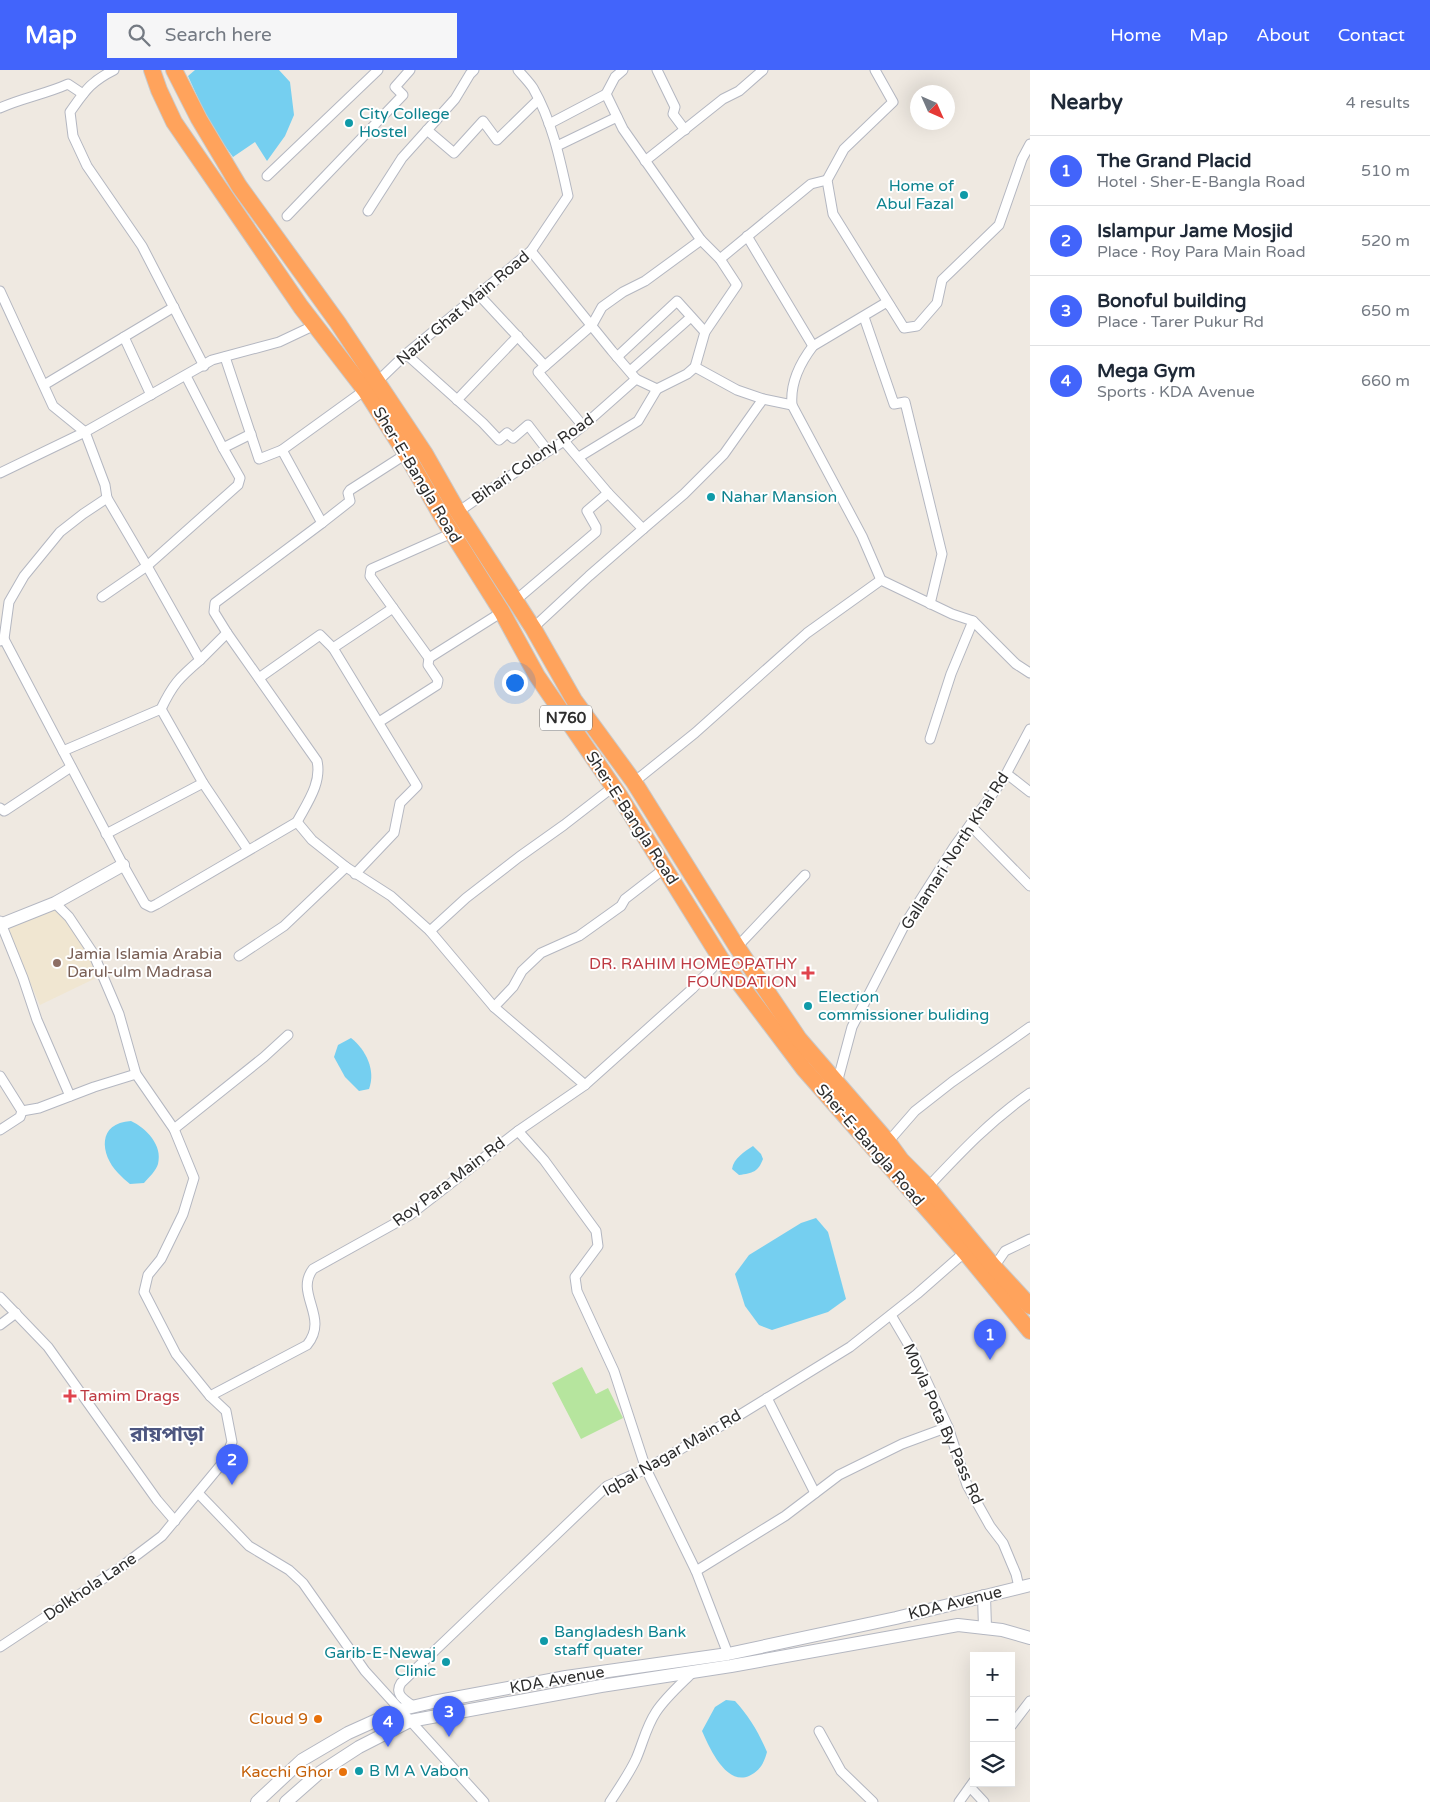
<!DOCTYPE html>
<html lang="en">
<head>
<meta charset="utf-8">
<style>
  body { margin:0; font-family:"Varela Round","Noto Sans Bengali",sans-serif; background:#f6f6f7; color:#1f2937 }
  .controls { position:absolute; right:15px; bottom:15px; display:grid; overflow:hidden; border-radius:0px; box-shadow:0 5px 20px #0002 }
  .controls button { width:45px; height:45px; display:grid; place-items:center; padding:0; border:0; border-bottom:1px solid #e0e1e3; background:#fff; color:#1f2937; font:25px sans-serif }
  .compass { position:absolute; left:910px; top:15px; width:45px; height:45px; border-radius:50%; background:#fff; box-shadow:0 5px 20px #0002; rotate:135deg }
  .you { position:absolute; left:514px; top:612px; width:18px; height:18px; margin:-12px; border:4px solid #fff; border-radius:50%; background:#1a73e8; box-shadow:0 0 0 8px #1a73e833 }
  .badge { display:grid; place-items:center; width:32px; height:32px; border-radius:50%; background:#4264fb; color:#fff; font-size:16px; font-weight:700 }
  .pin { position:absolute; translate:-50% -41px; filter:drop-shadow(0 1px 2px #0008) }
  .pin::after { content:''; position:absolute; top:26px; width:18px; height:15px; background:inherit; clip-path:polygon(0 0,100% 0,50% 100%) }
  .list { margin:0; padding:0; list-style:none }
  h2 { display:flex; justify-content:space-between; align-items:center; height:65px; margin:0; padding:0 20px; font-size:21px }
  h2 small { font-size:16px; font-weight:400; color:#747a83 }
  .list li { display:grid; grid-template-columns:32px 1fr auto; gap:15px; align-items:center; box-sizing:border-box; height:70px; padding:0 20px; border-top:1px solid #e0e1e3 }
  .list b { display:block; font-size:19px; white-space:nowrap }
  .list p { margin:0; font-size:16px; white-space:nowrap; color:#747a83 }
  .list em { font-size:16px; font-style:normal; color:#747a83 }
  .icon { flex:none; width:28px; height:28px; fill:none; stroke:currentColor; stroke-width:2; stroke-linecap:round; stroke-linejoin:round }
  .map { position:relative; flex:none; width:1030px; height:1732px; overflow:hidden }
  header { display:flex; align-items:center; gap:30px; box-sizing:border-box; height:70px; padding:0 25px; background:#4264fb; color:#fff }
  header strong { font-size:24px }
  nav { display:flex; gap:28px; margin-inline-start:auto; font-size:18px }
  .search { width:350px; height:45px; background:#f6f6f7; display:flex; align-items:center; gap:12px; box-sizing:border-box; padding:0 18px; border-radius:0px; color:#747a83; font-size:19px }
  main { display:flex }
  aside { flex:1; background:#fff }
  .map>svg:first-child { display:block }
  .education { fill:#f0e6d1 }
  .green { fill:#b6e59e }
  .water { fill:#75cff0 }
  .lines { fill:none; stroke-linecap:round; stroke-linejoin:round }
  .street-casing { stroke:#b4b7c1; stroke-width:11 }
  .secondary-casing { stroke:#b4b7c1; stroke-width:14 }
  .highway-casing { stroke:#c9c9c9; stroke-width:18 }
  .street { stroke:#fff; stroke-width:9 }
  .secondary { stroke:#fff; stroke-width:12 }
  .highway { stroke:#ffa35c; stroke-width:16 }
  .culture-dot { fill:#0f9aa8; stroke:#fff; stroke-width:2 }
  .education-dot { fill:#8d6e63; stroke:#fff; stroke-width:2 }
  .health-dot { fill:#e0444e; stroke:#fff; stroke-width:2 }
  .food-dot { fill:#e8710a; stroke:#fff; stroke-width:2 }
  .labels { text-anchor:middle; dominant-baseline:central; stroke-width:4; stroke-linejoin:round; paint-order:stroke }
  .shield { fill:#fff; stroke:#6d6d6d; stroke-width:1 }
  .shield-label { font-size:15px; font-weight:bold; fill:#2e2e2e }
  .culture-label { font-size:16px; fill:#0d838f; stroke:#fff; text-anchor:start }
  .street-label { font-size:16px; fill:#2e2e2e; stroke:#fff }
  .education-label { font-size:16px; fill:#785e54; stroke:#fff; text-anchor:start }
  .health-label { font-size:16px; fill:#be3a42; stroke:#fff; text-anchor:end }
  .food-label { font-size:16px; fill:#c56008; stroke:#fff; text-anchor:end }
  .district-label { font-size:21px; font-weight:bold; fill:#4d5680; stroke:#fff }
</style>
</head>
<body>
<header>
<strong>Map</strong>
<div class="search"><svg class="icon" aria-label="search" viewBox="0 0 24 24"><circle cx="10" cy="10" r="6"/><path d="M15 15l6 6"/></svg>Search here</div>
<nav><a>Home</a><a>Map</a><a>About</a><a>Contact</a></nav>
</header>
<main>
<div class="map">
<svg width="1030" height="1732" viewBox="0 0 1030 1732">
  <rect width="100%" height="100%" fill="#efe9e1"/>
  <!-- education -->
  <polygon class="education" points="56,837 85,878 98,907 40,935 6,858"/>
  <!-- green -->
  <polygon class="green" points="582,1297 596,1324 608,1318 623,1348 581,1369 552,1313"/>
  <!-- water -->
  <g class="water">
    <polygon points="195,0 279,0 290,12 294,45 285,66 267,91 255,72 233,87 211,57 188,6"/>
    <path d="M 351,968 C 366,980 376,1000 369,1019 L 359,1021 L 345,1007 L 334,987 L 338,975 Z"/>
    <path d="M 131,1051 C 146,1058 163,1075 158,1094 C 156,1101 149,1107 144,1113 L 130,1114 C 126,1111 122,1107 118,1103 C 100,1084 97,1053 131,1051 Z"/>
    <path d="M 753,1076 L 761,1084 L 763,1089 C 758,1102 753,1103 739,1105 L 732,1099 C 734,1088 744,1082 753,1076 Z"/>
    <polygon points="816,1148 828,1162 846,1229 828,1242 772,1260 759,1255 745,1236 735,1204 749,1185 801,1153"/>
    <path d="M 726,1630 L 735,1631 C 749,1646 759,1663 767,1682 C 764,1693 760,1701 749,1706 C 726,1716 709,1677 702,1661 L 715,1637 Z"/>
  </g>
  <g class="lines">
    <!-- street casing -->
    <g class="street-casing">
      <g id="street">
        <path d="M 114,0 C 90,12 85,21 70,42 L 73,66 L 87,96 L 142,176 L 204,296"/>
        <polyline points="657,0 675,37 673,44 685,60"/>
        <polyline points="875,0 893,32 844,79 827,110 833,144 904,258 917,256 937,233 942,210 999,155 1022,89 1030,74"/>
        <polyline points="606,24 615,7 623,0"/>
        <path d="M 0,38 C 22,28 46,24 68,14 L 83,24"/>
        <polyline points="549,54 606,24 623,59 701,170 720,189 737,215 705,262 695,297"/>
        <polyline points="427,60 454,83 483,51 497,70 538,30"/>
        <polyline points="557,76 617,47"/>
        <polyline points="645,91 723,29 739,21 763,0"/>
        <polyline points="267,106 378,0"/>
        <polyline points="368,141 402,88 455,29 470,4 474,0"/>
        <polyline points="287,146 403,25 395,17 410,0"/>
        <polyline points="747,166 813,276"/>
        <polyline points="531,181 612,281 636,309"/>
        <polyline points="720,189 811,114 827,110"/>
        <polyline points="0,221 53,336 85,362 105,415 107,428 83,444 60,462 24,506 9,532 4,569 0,571"/>
        <polyline points="479,225 545,296"/>
        <polyline points="864,247 894,334 905,332 942,484 930,534"/>
        <polyline points="124,267 151,325"/>
        <polyline points="406,284 483,353 499,370 507,363 513,368 528,355 548,381"/>
        <polyline points="225,287 259,389 282,380"/>
        <polyline points="617,287 677,231 705,262"/>
        <polyline points="630,301 691,247"/>
        <polyline points="186,306 223,378 251,364"/>
        <path d="M 378,311 L 406,284 L 531,181 L 568,126 C 560,89 552,51 533,18 C 529,12 523,6 518,0"/>
        <polyline points="44,315 174,237"/>
        <polyline points="457,330 518,266"/>
        <polyline points="583,356 538,302 592,255 602,237 623,222 645,211 701,170"/>
        <polyline points="579,387 638,351 657,319"/>
        <polyline points="0,403 85,362 212,290 279,272 315,255"/>
        <path d="M 107,428 L 147,496 L 200,590 L 227,563 L 317,691 C 322,713 307,733 297,752"/>
        <polyline points="458,442 523,397 564,371 583,356 636,309 657,319 687,304 695,297 737,320 763,329 792,335"/>
        <polyline points="322,453 350,431 348,423 350,420 406,384"/>
        <polyline points="643,459 684,424 724,384 763,329"/>
        <path d="M 881,510 L 862,466 L 792,335 C 790,313 800,293 813,276 L 887,232 L 890,236"/>
        <polyline points="102,527 147,496 238,415 240,408 223,378"/>
        <polyline points="516,530 596,462 596,457 587,441 608,423"/>
        <polyline points="393,538 429,588 502,542"/>
        <polyline points="533,558 589,506 643,459 608,423 564,371"/>
        <polyline points="227,563 214,542 215,533 322,453 282,380 365,320"/>
        <polyline points="4,569 123,795 145,834 151,837 157,834 297,752 312,770 346,797 391,826 430,861 494,937 585,1015"/>
        <polyline points="333,578 417,716 400,733 394,763 355,804"/>
        <polyline points="259,608 320,565 333,578 393,538 370,506 371,499 452,463"/>
        <polyline points="379,652 437,615 438,610 428,595 429,588"/>
        <polyline points="930,669 951,604 973,551"/>
        <path d="M 63,681 L 161,639 C 173,614 179,608 200,590"/>
        <polyline points="1007,704 1030,722"/>
        <polyline points="634,712 695,663 807,563 881,510 952,544 973,551 1016,594 1030,603"/>
        <polyline points="203,713 248,780"/>
        <polyline points="0,738 4,741 6,740 71,697"/>
        <polyline points="970,755 1030,816"/>
        <polyline points="106,764 203,713 161,639"/>
        <polyline points="0,851 23,908 37,950 70,1026"/>
        <polyline points="430,861 466,828 519,787 564,755 613,717"/>
        <polyline points="737,877 805,805"/>
        <polyline points="239,886 284,856 346,797"/>
        <polyline points="494,937 513,917 522,901 541,883 579,866 621,836 625,829 665,798"/>
        <polyline points="0,1006 22,1041 20,1047 0,1060"/>
        <polyline points="837,1013 852,957 905,854 954,777 1004,708 1030,659"/>
        <polyline points="22,1041 39,1038 94,1017 136,1004"/>
        <polyline points="174,1059 264,987 288,965"/>
        <polyline points="518,1061 544,1090 596,1161 598,1176 575,1207 577,1221 614,1301 646,1399 696,1501 728,1584"/>
        <polyline points="888,1072 915,1041 952,1012 1030,957"/>
        <path d="M 928,1117 C 961,1082 990,1051 1030,1023"/>
        <polyline points="994,1197 1005,1181 1030,1169"/>
        <polyline points="0,1227 48,1277 157,1430 175,1451"/>
        <polyline points="891,1245 914,1284 948,1357 967,1415 990,1456 1003,1473 1016,1504 1019,1517"/>
        <polyline points="0,1255 16,1243"/>
        <path d="M 210,1326 L 307,1275 C 330,1247 294,1224 313,1199 L 410,1145 L 518,1061 L 585,1015 L 692,919 L 721,889"/>
        <polyline points="767,1328 815,1423"/>
        <polyline points="198,1423 249,1476 289,1500 303,1513 365,1601 484,1732"/>
        <polyline points="696,1501 785,1446 839,1405 902,1374 948,1357"/>
        <polyline points="0,1577 121,1497 162,1466 224,1391 232,1372 226,1341 210,1326 176,1284 144,1222 148,1205 161,1189 183,1144 194,1108 174,1059 136,1004 119,944 93,883 69,847 55,833"/>
        <path d="M 413,1636 C 404,1630 394,1624 401,1613 L 607,1416 L 646,1399 L 738,1346 L 850,1277 L 917,1224 L 965,1182"/>
        <polyline points="1011,1656 1030,1631"/>
        <polyline points="819,1661 841,1701 873,1732"/>
        <polyline points="970,1717 984,1732"/>
        <path d="M 610,1732 C 619,1718 629,1704 636,1689 C 643,1673 646,1657 656,1642 C 666,1627 680,1615 693,1602"/>
        <polyline points="959,1732 974,1711"/>
      </g>
    </g>
    <!-- secondary casing -->
    <g class="secondary-casing">
      <g id="secondary">
        <polyline points="0,855 55,833 123,795"/>
        <polyline points="984,1526 985,1558"/>
        <polyline points="257,1732 302,1690 348,1663 399,1640 433,1632 566,1607 728,1584 896,1548 1030,1515"/>
        <polyline points="286,1732 319,1703 359,1677 410,1651 601,1616 731,1596 958,1555 1002,1560 1030,1568"/>
      </g>
    </g>
    <!-- highway casing -->
    <g class="highway-casing">
      <g id="highway">
        <polyline points="152,0 159,20 174,52 301,237 365,320 406,384 441,445 502,542 537,606 619,725 721,889 804,999 965,1182 1030,1261"/>
        <polyline points="174,0 199,49 239,116 338,253 425,384 458,442 533,558 574,630 634,712 737,877 799,969 888,1072 901,1090 928,1117 994,1197 1030,1236"/>
      </g>
    </g>
    <!-- street -->
    <use href="#street" class="street"/>
    <!-- secondary -->
    <use href="#secondary" class="secondary"/>
    <!-- highway -->
    <use href="#highway" class="highway"/>
  </g>
  <!-- markers -->
  <g class="culture-dot">
    <circle cx="349" cy="53" r="5"/>
    <circle cx="964" cy="125" r="5"/>
    <circle cx="711" cy="427" r="5"/>
    <circle cx="808" cy="936" r="5"/>
    <circle cx="544" cy="1571" r="5"/>
    <circle cx="446" cy="1592" r="5"/>
    <circle cx="359" cy="1701" r="5"/>
  </g>
  <circle class="education-dot" cx="57" cy="893" r="5"/>
  <g class="health-dot">
    <path d="M805.5 895.5h5v5h5v5h-5v5h-5v-5h-5v-5h5z"/>
    <path d="M67.5 1318.5h5v5h5v5h-5v5h-5v-5h-5v-5h5z"/>
  </g>
  <g class="food-dot">
    <circle cx="318" cy="1649" r="5"/>
    <circle cx="343" cy="1702" r="5"/>
  </g>
  <g class="labels">
    <!-- shield labels -->
    <rect class="shield" x="540" y="635.5" width="52" height="25" rx="4"/>
    <g class="shield-label">
      <text x="566" y="648">N760</text>
    </g>
    <!-- culture labels -->
    <g class="culture-label">
      <text x="359" y="44">City College<tspan x="359" dy="18">Hostel</tspan></text>
      <text x="954" y="116" text-anchor="end">Home of<tspan x="954" dy="18">Abul Fazal</tspan></text>
      <text x="721" y="427">Nahar Mansion</text>
      <text x="818" y="927">Election<tspan x="818" dy="18">commissioner buliding</tspan></text>
      <text x="554" y="1562">Bangladesh Bank<tspan x="554" dy="18">staff quater</tspan></text>
      <text x="436" y="1583" text-anchor="end">Garib-E-Newaj<tspan x="436" dy="18">Clinic</tspan></text>
      <text x="369" y="1701">B M A Vabon</text>
    </g>
    <!-- street labels -->
    <g class="street-label">
      <text transform="translate(463 238) rotate(-40)">Nazir Ghat Main Road</text>
      <text transform="translate(533 389) rotate(-35)">Bihari Colony Road</text>
      <text transform="translate(417 405) rotate(59)">Sher-E-Bangla Road</text>
      <text transform="translate(632 748) rotate(57)">Sher-E-Bangla Road</text>
      <text transform="translate(955 781) rotate(-57)">Gallamari North Khal Rd</text>
      <text transform="translate(870 1075) rotate(49)">Sher-E-Bangla Road</text>
      <text transform="translate(449 1112) rotate(-37)">Roy Para Main Rd</text>
      <text transform="translate(943 1354) rotate(66)">Moyla Pota By Pass Rd</text>
      <text transform="translate(672 1383) rotate(-30)">Iqbal Nagar Main Rd</text>
      <text transform="translate(90 1517) rotate(-34)">Dolkhola Lane</text>
      <text transform="translate(955 1533) rotate(-14)">KDA Avenue</text>
      <text transform="translate(557 1610) rotate(-10)">KDA Avenue</text>
    </g>
    <!-- education labels -->
    <g class="education-label">
      <text x="67" y="884">Jamia Islamia Arabia<tspan x="67" dy="18">Darul-ulm Madrasa</tspan></text>
    </g>
    <!-- health labels -->
    <g class="health-label">
      <text x="797" y="894">DR. RAHIM HOMEOPATHY<tspan x="797" dy="18">FOUNDATION</tspan></text>
      <text x="80" y="1326" text-anchor="start">Tamim Drags</text>
    </g>
    <!-- food labels -->
    <g class="food-label">
      <text x="308" y="1649">Cloud 9</text>
      <text x="333" y="1702">Kacchi Ghor</text>
    </g>
    <!-- district labels -->
    <g class="district-label">
      <text x="167" y="1364">রায়পাড়া</text>
    </g>
  </g>
</svg>
<div class="controls">
<button>+</button>
<button>−</button>
<button><svg class="icon" aria-label="layers" viewBox="0 0 24 24"><path d="M12 4l9 5-9 5-9-5zM3 14l9 5 9-5"/></svg></button>
</div>
<svg class="compass" viewBox="-18 -18 36 36"><path d="M0-13l5 13h-10z" fill="#e53935"/><path d="M0 13l5-13h-10z" fill="#747a83"/></svg>
<div class="you"></div>
<div class="pin badge" style="left:990px;top:1290px">1</div>
<div class="pin badge" style="left:232px;top:1415px">2</div>
<div class="pin badge" style="left:449px;top:1667px">3</div>
<div class="pin badge" style="left:388px;top:1677px">4</div>
</div>
<aside>
<h2>Nearby<small>4 results</small></h2>
<ul class="list">
<li><span class="badge">1</span><div><b>The Grand Placid</b><p>Hotel · Sher-E-Bangla Road</p></div><em>510 m</em></li>
<li><span class="badge">2</span><div><b>Islampur Jame Mosjid</b><p>Place · Roy Para Main Road</p></div><em>520 m</em></li>
<li><span class="badge">3</span><div><b>Bonoful building</b><p>Place · Tarer Pukur Rd</p></div><em>650 m</em></li>
<li><span class="badge">4</span><div><b>Mega Gym</b><p>Sports · KDA Avenue</p></div><em>660 m</em></li>
</ul>
</aside>
</main>
</body>
</html>
